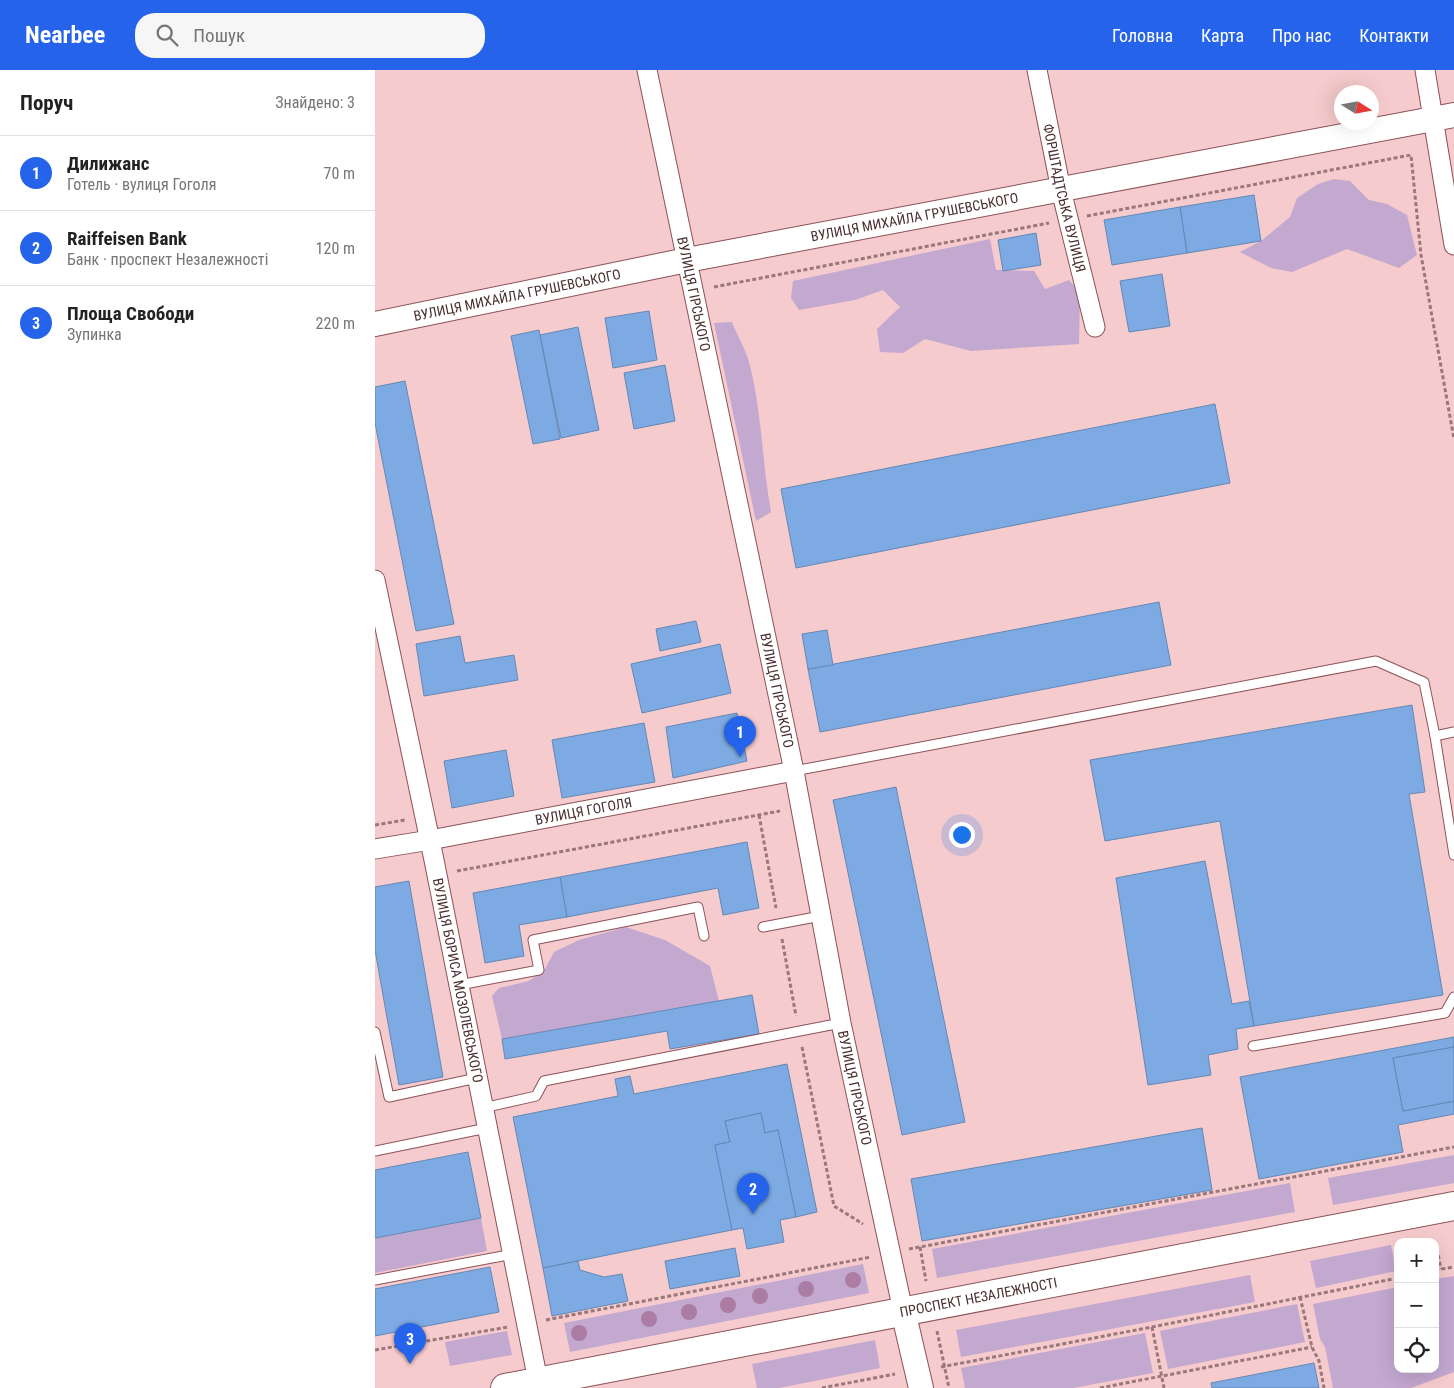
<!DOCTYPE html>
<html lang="uk">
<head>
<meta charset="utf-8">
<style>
  body { margin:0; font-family:"Roboto Condensed",sans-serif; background:#f6f6f6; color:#222 }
  .controls { position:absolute; right:15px; bottom:15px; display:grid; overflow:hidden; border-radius:10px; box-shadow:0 5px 20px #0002 }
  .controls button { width:45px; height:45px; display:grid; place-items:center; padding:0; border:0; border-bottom:1px solid #e0e0e0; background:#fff; color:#222; font:25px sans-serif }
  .compass { position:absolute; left:959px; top:15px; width:45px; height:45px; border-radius:50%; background:#fff; box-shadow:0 5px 20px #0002; rotate:101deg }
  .you { position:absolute; left:586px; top:764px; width:18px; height:18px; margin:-12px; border:4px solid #fff; border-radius:50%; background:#1a73e8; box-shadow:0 0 0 8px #1a73e833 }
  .badge { display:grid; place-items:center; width:32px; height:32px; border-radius:50%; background:#2563eb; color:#fff; font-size:16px; font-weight:700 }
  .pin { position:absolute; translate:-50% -41px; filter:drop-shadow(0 1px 2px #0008) }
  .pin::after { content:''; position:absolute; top:26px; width:18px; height:15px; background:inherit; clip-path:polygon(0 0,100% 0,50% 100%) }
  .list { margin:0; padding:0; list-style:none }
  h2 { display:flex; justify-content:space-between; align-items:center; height:65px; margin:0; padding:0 20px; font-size:21px }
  h2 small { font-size:16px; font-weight:400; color:#767676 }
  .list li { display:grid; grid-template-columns:32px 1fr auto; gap:15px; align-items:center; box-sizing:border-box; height:75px; padding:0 20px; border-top:1px solid #e0e0e0 }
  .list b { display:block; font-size:19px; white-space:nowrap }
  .list p { margin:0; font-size:16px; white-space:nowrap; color:#767676 }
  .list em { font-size:16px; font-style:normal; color:#767676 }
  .icon { flex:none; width:28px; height:28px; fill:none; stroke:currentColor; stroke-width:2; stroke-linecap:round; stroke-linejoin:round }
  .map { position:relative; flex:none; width:1079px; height:1318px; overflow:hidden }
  header { display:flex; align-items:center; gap:30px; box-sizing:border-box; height:70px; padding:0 25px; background:#2563eb; color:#fff }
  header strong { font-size:24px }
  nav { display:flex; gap:28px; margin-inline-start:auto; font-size:18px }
  .search { width:350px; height:45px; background:#f6f6f6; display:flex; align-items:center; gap:12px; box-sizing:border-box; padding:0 18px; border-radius:20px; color:#767676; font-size:19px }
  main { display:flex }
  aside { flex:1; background:#fff }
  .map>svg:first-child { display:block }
  .green { fill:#c3a8d0 }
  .building { fill:#7daae2; stroke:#6388b6 }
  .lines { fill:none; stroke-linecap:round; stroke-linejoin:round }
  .service-casing { stroke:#8d5156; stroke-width:11 }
  .minor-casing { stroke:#8d5156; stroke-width:21 }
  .tertiary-casing { stroke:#8d5156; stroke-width:26 }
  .primary-casing { stroke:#8d5156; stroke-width:30 }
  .path { stroke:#9a7779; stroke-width:3; stroke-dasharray:4 2.5; stroke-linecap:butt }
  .service { stroke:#fff; stroke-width:9 }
  .minor { stroke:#fff; stroke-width:19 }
  .tertiary { stroke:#fff; stroke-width:24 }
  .primary { stroke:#fff; stroke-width:28 }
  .tree { fill:#ab7ca4 }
  .labels { text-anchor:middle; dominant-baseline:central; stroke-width:4; stroke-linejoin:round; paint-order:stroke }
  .street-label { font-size:14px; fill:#4a2e30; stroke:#f6cbcd }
</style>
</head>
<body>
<header>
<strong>Nearbee</strong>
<div class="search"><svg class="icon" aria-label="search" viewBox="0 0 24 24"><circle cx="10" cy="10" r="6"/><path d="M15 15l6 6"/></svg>Пошук</div>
<nav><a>Головна</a><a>Карта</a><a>Про нас</a><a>Контакти</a></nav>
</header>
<main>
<aside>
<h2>Поруч<small>Знайдено: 3</small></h2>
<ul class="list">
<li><span class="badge">1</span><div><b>Дилижанс</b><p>Готель · вулиця Гоголя</p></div><em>70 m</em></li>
<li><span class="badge">2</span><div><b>Raiffeisen Bank</b><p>Банк · проспект Незалежності</p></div><em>120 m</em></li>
<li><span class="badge">3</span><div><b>Площа Свободи</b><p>Зупинка</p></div><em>220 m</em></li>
</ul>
</aside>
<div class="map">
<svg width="1079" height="1318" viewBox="0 0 1079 1318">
  <rect width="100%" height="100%" fill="#f6cbcd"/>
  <!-- green -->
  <g class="green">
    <polygon points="959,109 975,111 994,130 1012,134 1032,145 1042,185 1024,198 972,179 917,202 896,198 865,182 886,171 915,147 922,128 943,114"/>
    <polygon points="615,169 621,200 659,201 670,219 694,210 705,222 704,274 596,281 550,269 528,283 505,282 502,259 525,237 508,220 480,230 424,240 416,228 418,211"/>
    <path d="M 357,252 C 362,265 370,278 374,292 C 387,341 387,392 396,442 L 381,451 L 339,253 Z"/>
    <polygon points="251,857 290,870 335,896 344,931 127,969 117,926 124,918 154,911 170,899 179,882 204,870"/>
    <polygon points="1079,1085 1079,1113 958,1135 953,1108"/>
    <polygon points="915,1113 920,1142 562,1208 557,1179"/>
    <polygon points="106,1148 112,1181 0,1203 0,1168"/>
    <polygon points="1016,1175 1021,1201 941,1218 935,1191"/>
    <polygon points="488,1194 494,1223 195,1282 189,1253"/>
    <polygon points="875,1205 880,1232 586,1287 581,1260"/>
    <polygon points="1079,1206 1079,1302 1036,1318 958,1318 950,1277 945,1269 938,1234 1023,1217 1023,1299 1060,1299 1060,1209"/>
    <polygon points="922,1234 930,1272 793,1299 785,1261"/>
    <polygon points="132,1261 137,1285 75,1296 70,1272"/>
    <polygon points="770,1263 778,1303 698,1318 590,1318 586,1298"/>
    <polygon points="500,1270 505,1298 404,1318 382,1318 377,1294"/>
  </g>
  <!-- building -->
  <g class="building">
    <polygon points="879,125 886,171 812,183 805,137"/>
    <polygon points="805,137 812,183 737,195 729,150"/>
    <polygon points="661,163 666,195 628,201 623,170"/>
    <polygon points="787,204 795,256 754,262 745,211"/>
    <polygon points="274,241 282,290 238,298 230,248"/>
    <polygon points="203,257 224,360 186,368 165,265"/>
    <polygon points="164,260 185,369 158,374 136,266"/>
    <polygon points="290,295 300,351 259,359 249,303"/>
    <polygon points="30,311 79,554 41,561 0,353 0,317"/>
    <polygon points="840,334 855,413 421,498 406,419"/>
    <polygon points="784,532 796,595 445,662 433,599"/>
    <polygon points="321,551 326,572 285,581 281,559"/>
    <polygon points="452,560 458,595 433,599 427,564"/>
    <polygon points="85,566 90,593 139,585 143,610 49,626 41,574"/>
    <polygon points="345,574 356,623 267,643 256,594"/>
    <polygon points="1037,635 1050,722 1034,724 1068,925 879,956 845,751 730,771 715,690"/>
    <polygon points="362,643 372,691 298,708 291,657"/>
    <polygon points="269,653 280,712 187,728 177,670"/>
    <polygon points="131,680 139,726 77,738 69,691"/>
    <polygon points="521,717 590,1052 527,1065 458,730"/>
    <polygon points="372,772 384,838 348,845 343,818 192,847 185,807"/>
    <polygon points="830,791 857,934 874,931 879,956 861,959 863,979 833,985 836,1005 773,1015 741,808"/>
    <polygon points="185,807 192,847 144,855 149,886 110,893 98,823"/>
    <polygon points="34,811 68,1007 24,1015 0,880 0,817"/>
    <polygon points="377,925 384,964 295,979 292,961 130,989 127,969"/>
    <polygon points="1079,967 1079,977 1018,988 1028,1041 1079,1031 1079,1044 1023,1055 1028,1082 884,1109 865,1007"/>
    <polygon points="1079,977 1079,1031 1028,1041 1018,988"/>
    <polygon points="412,994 442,1142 421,1147 403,1060 390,1063 386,1043 350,1051 355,1072 340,1075 357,1160 168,1198 138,1047 243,1026 240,1009 255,1006 259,1024"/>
    <polygon points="386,1043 390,1063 403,1060 421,1147 405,1150 409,1172 372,1179 368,1158 357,1160 340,1075 355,1072 350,1051"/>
    <polygon points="827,1058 837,1120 547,1171 536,1109"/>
    <polygon points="93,1082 106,1148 0,1168 0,1100"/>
    <polygon points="360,1178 365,1206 295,1219 290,1191"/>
    <polygon points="203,1191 205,1200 229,1207 247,1204 253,1231 177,1246 168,1198"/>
    <polygon points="115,1197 124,1242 0,1266 0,1219"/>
    <polygon points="939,1293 944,1318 837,1318 836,1313"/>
  </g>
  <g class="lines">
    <!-- service casing -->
    <g class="service-casing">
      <g id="service">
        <polyline points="1060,666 1079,662"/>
        <polyline points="419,701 1001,591 1049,612 1060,666 1079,785"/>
        <polyline points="388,857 446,846"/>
        <polyline points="84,915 164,900 158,870 323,837 329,866"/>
        <polyline points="0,962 14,1027 102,1008"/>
        <polyline points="878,976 1070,943 1079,927"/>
        <polyline points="108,1038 161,1026 169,1011 466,953"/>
        <polyline points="0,1081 112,1058"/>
        <polyline points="0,1210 138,1184"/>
      </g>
    </g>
    <!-- minor casing -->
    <g class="minor-casing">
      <g id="minor">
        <path id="s1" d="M 272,0 L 419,701 L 466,953 L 528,1241"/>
        <path id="s2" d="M 662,0 L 686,120 L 720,257"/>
        <polyline points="1050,0 1079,175"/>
        <path id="s3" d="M 0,510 L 59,790 L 163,1311"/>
        <path id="s4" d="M 0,779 L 55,770 L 419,701"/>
      </g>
    </g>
    <!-- tertiary casing -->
    <g class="tertiary-casing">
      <g id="tertiary">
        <path id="s5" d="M 0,254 L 312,190 L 1079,45"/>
        <polyline points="528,1241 546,1318"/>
      </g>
    </g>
    <!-- primary casing -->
    <g class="primary-casing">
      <g id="primary">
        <path id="s6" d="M 130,1318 L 1079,1136"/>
      </g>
    </g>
    <!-- path -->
    <g class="path">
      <polyline points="712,146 1036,85 1046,185 1079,369"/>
      <polyline points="339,217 674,153"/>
      <polyline points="384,745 401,838"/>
      <polyline points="0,755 30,750"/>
      <polyline points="82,801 405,741"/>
      <polyline points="407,869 421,946"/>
      <polyline points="427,977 459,1136 488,1154"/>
      <polyline points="545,1177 551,1211"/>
      <polyline points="534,1179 1079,1077"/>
      <polyline points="1062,1179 1066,1199"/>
      <polyline points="1060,1200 1079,1197"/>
      <polyline points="925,1227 937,1277 944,1291 949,1318"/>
      <polyline points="171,1250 496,1187"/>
      <polyline points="777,1257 789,1318"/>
      <polyline points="562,1261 574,1318"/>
      <polyline points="31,1275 35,1294"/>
      <polyline points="0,1280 133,1257"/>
      <polyline points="566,1297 777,1257 1023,1208"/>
      <polyline points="447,1318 520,1304"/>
      <polyline points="725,1318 937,1277"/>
    </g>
    <!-- service -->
    <use href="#service" class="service"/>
    <!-- minor -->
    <use href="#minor" class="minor"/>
    <!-- tertiary -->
    <use href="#tertiary" class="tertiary"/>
    <!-- primary -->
    <use href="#primary" class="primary"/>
  </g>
  <!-- trees -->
  <g class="tree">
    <circle cx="478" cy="1210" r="8"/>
    <circle cx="431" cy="1219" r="8"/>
    <circle cx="385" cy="1226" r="8"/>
    <circle cx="353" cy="1235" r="8"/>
    <circle cx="314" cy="1242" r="8"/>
    <circle cx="274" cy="1249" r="8"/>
    <circle cx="204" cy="1263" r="8"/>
  </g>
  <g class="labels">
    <!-- street labels -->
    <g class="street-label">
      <text stroke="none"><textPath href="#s2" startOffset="131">ФОРШТАДТСЬКА ВУЛИЦЯ</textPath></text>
      <text stroke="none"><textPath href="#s5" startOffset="550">ВУЛИЦЯ МИХАЙЛА ГРУШЕВСЬКОГО</textPath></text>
      <text stroke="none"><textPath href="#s1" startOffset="229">ВУЛИЦЯ ГІРСЬКОГО</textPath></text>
      <text stroke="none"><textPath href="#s5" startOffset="145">ВУЛИЦЯ МИХАЙЛА ГРУШЕВСЬКОГО</textPath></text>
      <text stroke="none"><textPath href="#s1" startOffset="634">ВУЛИЦЯ ГІРСЬКОГО</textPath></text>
      <text stroke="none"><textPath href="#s4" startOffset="212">ВУЛИЦЯ ГОГОЛЯ</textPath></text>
      <text stroke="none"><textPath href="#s3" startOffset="409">ВУЛИЦЯ БОРИСА МОЗОЛЕВСЬКОГО</textPath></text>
      <text stroke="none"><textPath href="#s1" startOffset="1039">ВУЛИЦЯ ГІРСЬКОГО</textPath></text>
      <text stroke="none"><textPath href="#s6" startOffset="482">ПРОСПЕКТ НЕЗАЛЕЖНОСТІ</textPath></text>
    </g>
  </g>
</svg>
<div class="controls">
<button>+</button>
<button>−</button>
<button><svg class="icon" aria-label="locate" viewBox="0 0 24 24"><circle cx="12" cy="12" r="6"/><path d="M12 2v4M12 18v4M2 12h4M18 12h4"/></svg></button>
</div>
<svg class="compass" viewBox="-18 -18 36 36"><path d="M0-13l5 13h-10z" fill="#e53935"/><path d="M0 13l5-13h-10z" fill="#767676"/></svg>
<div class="you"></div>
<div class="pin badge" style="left:365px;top:687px">1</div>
<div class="pin badge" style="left:378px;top:1144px">2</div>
<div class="pin badge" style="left:35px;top:1294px">3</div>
</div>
</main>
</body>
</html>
